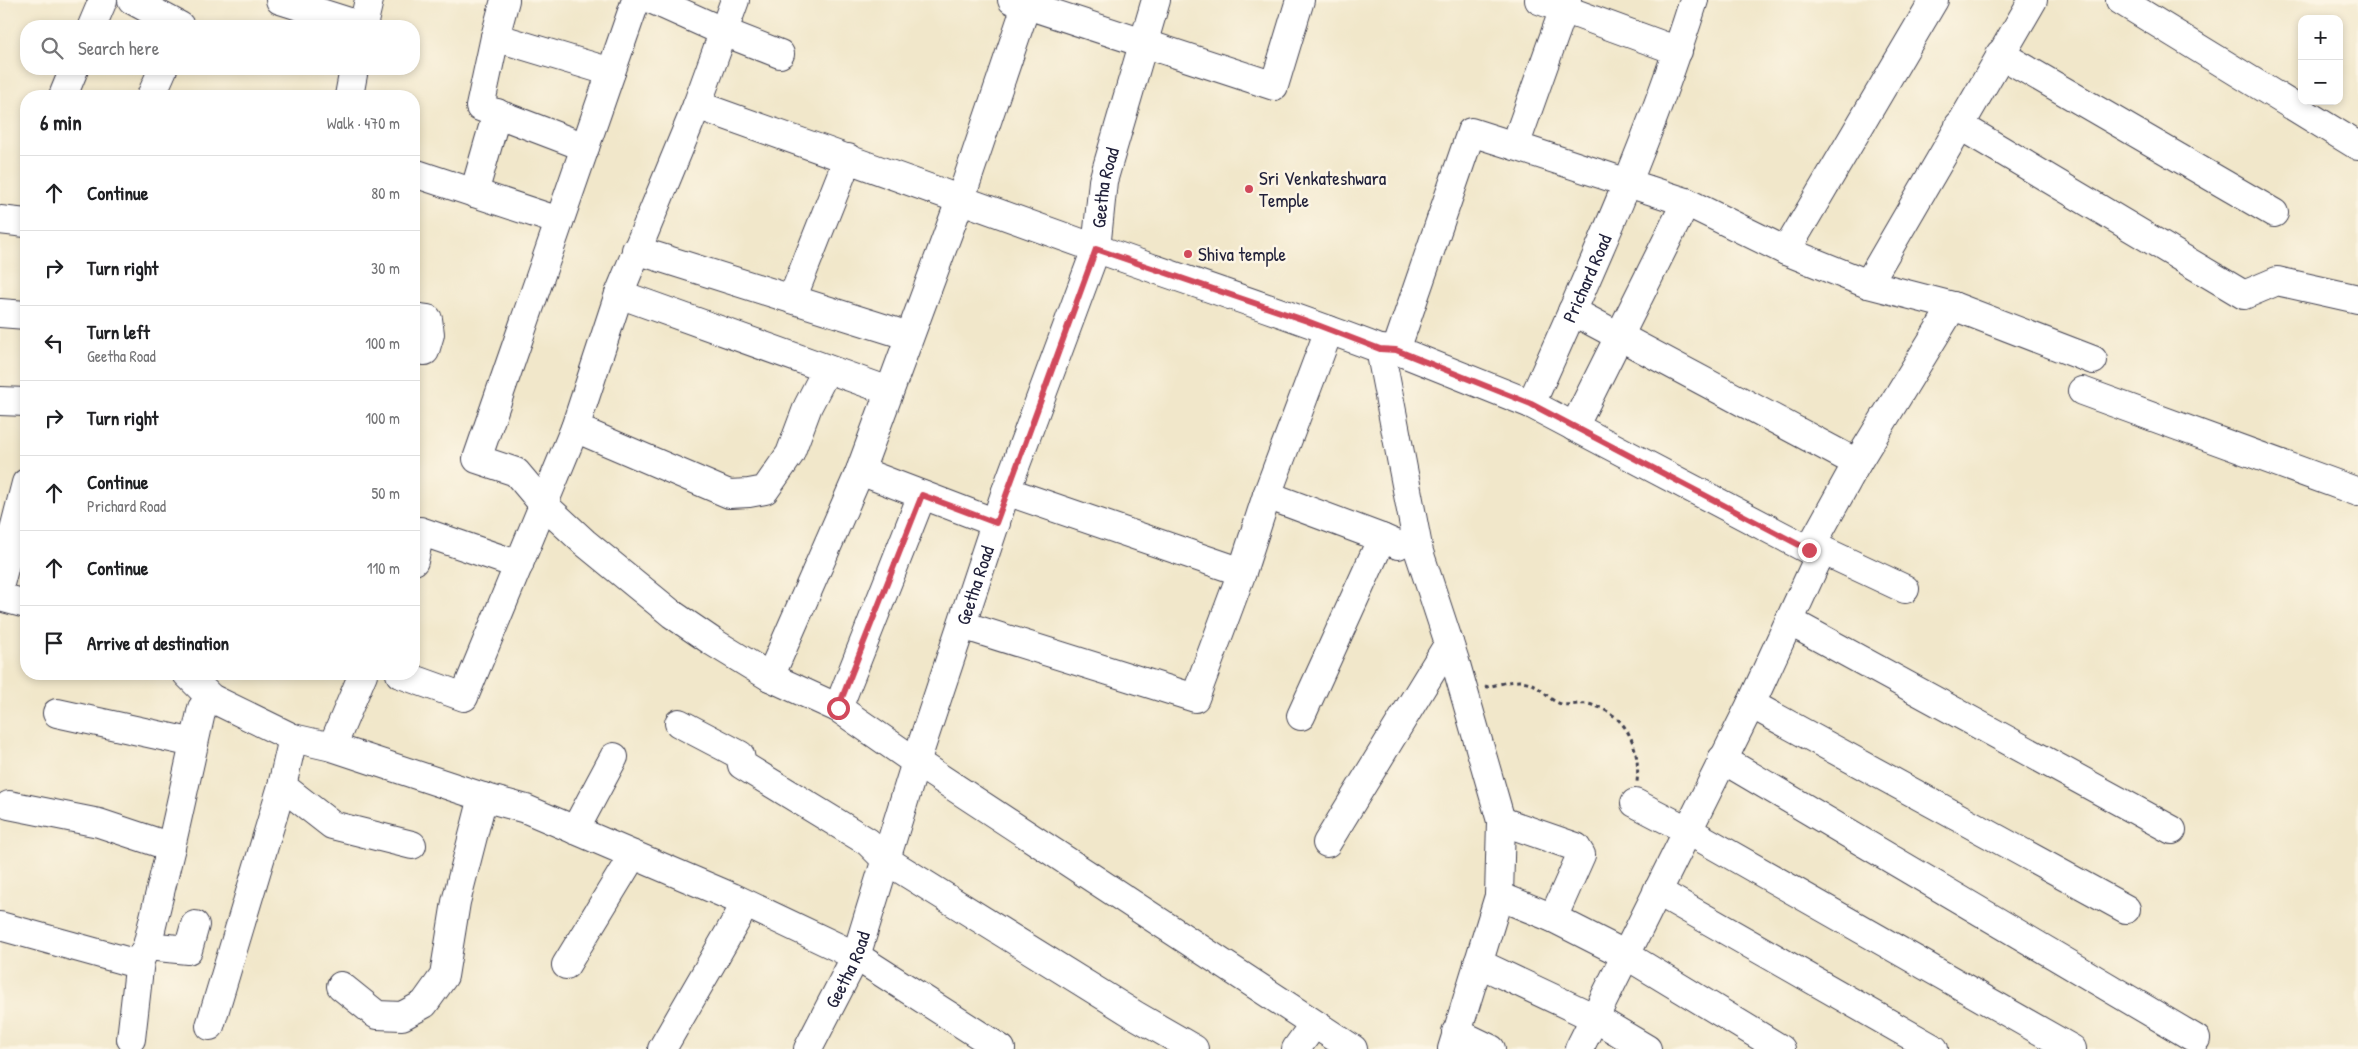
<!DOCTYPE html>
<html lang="en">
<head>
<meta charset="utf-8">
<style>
  body { margin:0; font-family:"Patrick Hand",sans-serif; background:#f2f2f2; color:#202124 }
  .controls { position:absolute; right:15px; top:15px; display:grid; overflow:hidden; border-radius:10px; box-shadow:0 2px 8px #0003 }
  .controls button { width:45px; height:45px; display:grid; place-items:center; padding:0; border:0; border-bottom:1px solid #e0e0e0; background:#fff; color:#202124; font:25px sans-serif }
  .stop { position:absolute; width:15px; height:15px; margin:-11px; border:4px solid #d1495b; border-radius:50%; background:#fff }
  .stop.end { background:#d1495b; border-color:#fff; box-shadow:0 1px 5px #0008 }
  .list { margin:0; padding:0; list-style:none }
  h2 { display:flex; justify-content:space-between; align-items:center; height:65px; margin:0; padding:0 20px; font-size:21px }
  h2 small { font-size:16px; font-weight:400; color:#757577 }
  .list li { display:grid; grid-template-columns:32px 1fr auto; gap:15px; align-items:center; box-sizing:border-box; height:75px; padding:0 20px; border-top:1px solid #e0e0e0 }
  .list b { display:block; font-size:19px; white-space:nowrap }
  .list p { margin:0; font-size:16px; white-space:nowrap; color:#757577 }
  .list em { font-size:16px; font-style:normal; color:#757577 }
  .icon { flex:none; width:28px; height:28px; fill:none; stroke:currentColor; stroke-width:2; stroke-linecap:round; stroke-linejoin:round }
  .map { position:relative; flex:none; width:2358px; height:1049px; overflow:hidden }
  .search { position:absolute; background:#fff; box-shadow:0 2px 8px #0003; left:20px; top:20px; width:400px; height:55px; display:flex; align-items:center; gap:12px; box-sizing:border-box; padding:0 18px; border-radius:20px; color:#757577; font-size:19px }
  .panel { position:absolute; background:#fff; box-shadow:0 2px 8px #0003; left:20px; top:90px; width:400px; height:590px; border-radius:20px }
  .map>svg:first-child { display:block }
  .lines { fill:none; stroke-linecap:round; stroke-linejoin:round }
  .minor-casing { stroke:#414050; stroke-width:30 }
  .major-casing { stroke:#414050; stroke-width:30 }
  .path { stroke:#414050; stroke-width:3; stroke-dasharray:4 4; stroke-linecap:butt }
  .minor { stroke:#fff; stroke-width:28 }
  .major { stroke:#fff; stroke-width:28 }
  .route { stroke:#d1495b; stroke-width:6 }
  .poi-dot { fill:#d1495b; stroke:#fcf5e5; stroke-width:2 }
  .labels { text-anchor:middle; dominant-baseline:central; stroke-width:5; stroke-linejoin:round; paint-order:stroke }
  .poi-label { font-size:19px; fill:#22223b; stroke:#fcf5e5; text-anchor:start }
  .street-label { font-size:19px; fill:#22223b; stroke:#fcf5e5 }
</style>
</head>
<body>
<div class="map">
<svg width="2358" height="1049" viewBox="0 0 2358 1049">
  <rect width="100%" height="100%" fill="#fcf5e5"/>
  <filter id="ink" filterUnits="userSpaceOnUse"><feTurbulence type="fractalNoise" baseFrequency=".02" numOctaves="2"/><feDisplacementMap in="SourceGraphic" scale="10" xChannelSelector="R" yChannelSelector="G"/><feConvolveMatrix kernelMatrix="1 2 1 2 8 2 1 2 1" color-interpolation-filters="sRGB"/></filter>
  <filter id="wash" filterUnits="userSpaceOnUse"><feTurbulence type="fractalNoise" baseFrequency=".0096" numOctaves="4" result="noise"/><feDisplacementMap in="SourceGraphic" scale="20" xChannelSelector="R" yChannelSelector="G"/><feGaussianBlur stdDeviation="1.12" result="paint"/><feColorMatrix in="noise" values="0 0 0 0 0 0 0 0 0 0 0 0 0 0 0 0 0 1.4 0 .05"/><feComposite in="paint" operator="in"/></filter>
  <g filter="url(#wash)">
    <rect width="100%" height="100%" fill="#f1e7ca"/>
  </g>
  <g filter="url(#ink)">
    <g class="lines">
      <!-- minor casing -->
      <g class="minor-casing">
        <g id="minor">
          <polyline points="132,0 180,26"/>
          <polyline points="280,0 362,26"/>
          <polyline points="505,0 495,37 611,72"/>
          <polyline points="636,0 477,459 516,472 543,504 584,542 672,614 713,642 770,677 838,708 916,762 1353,1049"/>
          <polyline points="653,0 724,32 780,54"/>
          <polyline points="1012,0 1274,86 1300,0"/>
          <polyline points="1539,0 1678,51"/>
          <polyline points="1567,0 1515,146 1686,202 1786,251 1868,284 1953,306 2093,360"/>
          <polyline points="2120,0 2358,146"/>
          <polyline points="92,26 103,0"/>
          <polyline points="363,26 369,0"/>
          <polyline points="495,37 480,107 585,147"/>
          <polyline points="2000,54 2274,213"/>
          <polyline points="63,96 74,69"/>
          <polyline points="151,96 163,69"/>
          <polyline points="349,96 354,69"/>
          <path d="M 697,105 C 830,152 963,201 1095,248 C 1190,282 1286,313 1380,349 L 1419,552 L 1455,661 L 1501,821 L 1499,896 L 1452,1049"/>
          <polyline points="1959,125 2244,295 2277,281 2358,299"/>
          <polyline points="414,173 559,221"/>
          <polyline points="474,193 497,113"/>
          <polyline points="0,220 26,223"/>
          <polyline points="636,250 909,336"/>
          <polyline points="1786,251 1934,0"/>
          <polyline points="1868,284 2033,0"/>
          <polyline points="619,294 889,391"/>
          <polyline points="792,299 848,158"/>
          <polyline points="1572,311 1857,463"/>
          <polyline points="0,313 26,315"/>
          <polyline points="414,317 428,319 430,334 425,351"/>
          <polyline points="1329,330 1267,495 1382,538"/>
          <path id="s1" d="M 1380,349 L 1396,350 L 1531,404 C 1590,272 1651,138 1694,0"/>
          <polyline points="1396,350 1471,132 1515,146"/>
          <polyline points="2082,391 2358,492"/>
          <polyline points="0,401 26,402"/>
          <polyline points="1531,404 1809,550 1822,550 1905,589"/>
          <polyline points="1574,427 1686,202"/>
          <polyline points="575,428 729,494 749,493 765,490 790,454 808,406 827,369"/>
          <polyline points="860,471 996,523"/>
          <polyline points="1006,491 1242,572"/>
          <polyline points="1809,550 1857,463 1953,306"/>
          <polyline points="414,561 420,531 519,565"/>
          <polyline points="0,584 26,483"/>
          <polyline points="0,597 26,604"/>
          <polyline points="1789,621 2172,830"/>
          <polyline points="962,625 1195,698 1242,572 1267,495"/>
          <polyline points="187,674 211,698 293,738 332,747 483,797 526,809 732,897 856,956 1001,1049"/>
          <polyline points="400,674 464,697 575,428 619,294 697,105 735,0"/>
          <polyline points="770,677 860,471 961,198 1028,0"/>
          <polyline points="1751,704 2126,909"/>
          <polyline points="838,708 922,495"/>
          <polyline points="57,713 194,743"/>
          <polyline points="1301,716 1382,538 1398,545"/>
          <polyline points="679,723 740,755 742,765 868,842 886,860 1135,1015 1194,1049"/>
          <polyline points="293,738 282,786 332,825 412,845"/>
          <polyline points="332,747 363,674"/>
          <polyline points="1722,759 2196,1039"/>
          <polyline points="1635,803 1687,830 2072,1049"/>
          <polyline points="9,805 99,823 171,847 202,708 211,698"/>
          <polyline points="1501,821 1576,847 1581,855 1553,918"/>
          <polyline points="575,830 614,757"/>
          <polyline points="1327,843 1449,643"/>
          <polyline points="171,847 147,946 188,950 195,925"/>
          <polyline points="1657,891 1934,1049"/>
          <polyline points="1499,896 1553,918 1626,955 1781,1049"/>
          <polyline points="0,926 130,962 140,960 147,946"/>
          <polyline points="1478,963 1595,1018 1647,1049"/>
          <polyline points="566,965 633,855"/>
          <polyline points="341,986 377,1015 402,1016 424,1004 444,976 456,902 483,797"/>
          <polyline points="210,1026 282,786"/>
          <polyline points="1456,1032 1491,1049"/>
          <polyline points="131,1039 140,960"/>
          <polyline points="662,1049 745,905"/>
          <path id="s2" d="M 808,1049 L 856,956 L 916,762 L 1006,491 L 1096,249"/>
          <polyline points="1296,1049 1314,1024"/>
          <polyline points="1579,1049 1751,704 1822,550"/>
        </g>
      </g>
      <!-- major casing -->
      <g class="major-casing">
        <g id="major">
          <path id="s3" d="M 1096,249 L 1103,181 L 1156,0"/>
        </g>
      </g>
      <!-- path -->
      <path class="path" d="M 1485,686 L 1488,687 C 1500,684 1517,678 1530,683 C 1541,687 1548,700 1561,704 C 1569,706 1579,703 1588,704 C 1626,712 1641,747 1637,782"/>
      <!-- minor -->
      <use href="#minor" class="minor"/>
      <!-- major -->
      <use href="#major" class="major"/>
    </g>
  </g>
  <g class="lines" filter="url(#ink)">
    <!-- route -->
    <polyline class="route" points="838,708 922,495 996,523 1096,249 1307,321 1380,349 1396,350 1531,404 1809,550"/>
  </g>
  <!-- markers -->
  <g class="poi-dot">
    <circle cx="1249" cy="189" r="5"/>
    <circle cx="1188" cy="254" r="5"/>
  </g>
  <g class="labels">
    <!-- poi labels -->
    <g class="poi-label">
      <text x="1259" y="178">Sri Venkateshwara<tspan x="1259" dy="22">Temple</tspan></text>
      <text x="1198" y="254">Shiva temple</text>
    </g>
    <!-- street labels -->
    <g class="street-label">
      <text stroke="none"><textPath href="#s3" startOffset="62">Geetha Road</textPath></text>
      <text stroke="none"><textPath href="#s1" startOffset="299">Prichard Road</textPath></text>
      <text stroke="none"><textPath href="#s2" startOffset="494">Geetha Road</textPath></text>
      <text stroke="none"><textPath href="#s2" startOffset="89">Geetha Road</textPath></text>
    </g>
  </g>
</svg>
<div class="controls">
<button>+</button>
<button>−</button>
</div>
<div class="stop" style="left:838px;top:708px"></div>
<div class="stop end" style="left:1809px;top:550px"></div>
<div class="search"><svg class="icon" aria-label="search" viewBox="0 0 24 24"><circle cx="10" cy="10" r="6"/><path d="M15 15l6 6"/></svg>Search here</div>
<section class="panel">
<h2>6 min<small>Walk · 470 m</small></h2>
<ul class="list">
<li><svg class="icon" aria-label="ahead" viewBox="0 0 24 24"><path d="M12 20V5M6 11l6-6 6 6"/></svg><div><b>Continue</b></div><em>80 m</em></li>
<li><svg class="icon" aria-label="right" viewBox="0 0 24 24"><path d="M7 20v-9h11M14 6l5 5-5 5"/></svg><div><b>Turn right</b></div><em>30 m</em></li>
<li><svg class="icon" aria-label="left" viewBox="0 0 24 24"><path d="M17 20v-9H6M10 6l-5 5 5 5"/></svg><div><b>Turn left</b><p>Geetha Road</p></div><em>100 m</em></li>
<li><svg class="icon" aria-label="right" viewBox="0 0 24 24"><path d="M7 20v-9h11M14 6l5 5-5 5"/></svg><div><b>Turn right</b></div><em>100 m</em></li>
<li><svg class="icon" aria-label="ahead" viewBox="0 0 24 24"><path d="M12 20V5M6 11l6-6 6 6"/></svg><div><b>Continue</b><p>Prichard Road</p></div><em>50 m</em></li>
<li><svg class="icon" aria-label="ahead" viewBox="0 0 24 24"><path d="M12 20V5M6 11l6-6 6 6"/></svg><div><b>Continue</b></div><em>110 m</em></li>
<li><svg class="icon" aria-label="arrive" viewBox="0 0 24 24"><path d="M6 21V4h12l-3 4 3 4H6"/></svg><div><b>Arrive at destination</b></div></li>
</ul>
</section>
</div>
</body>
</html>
